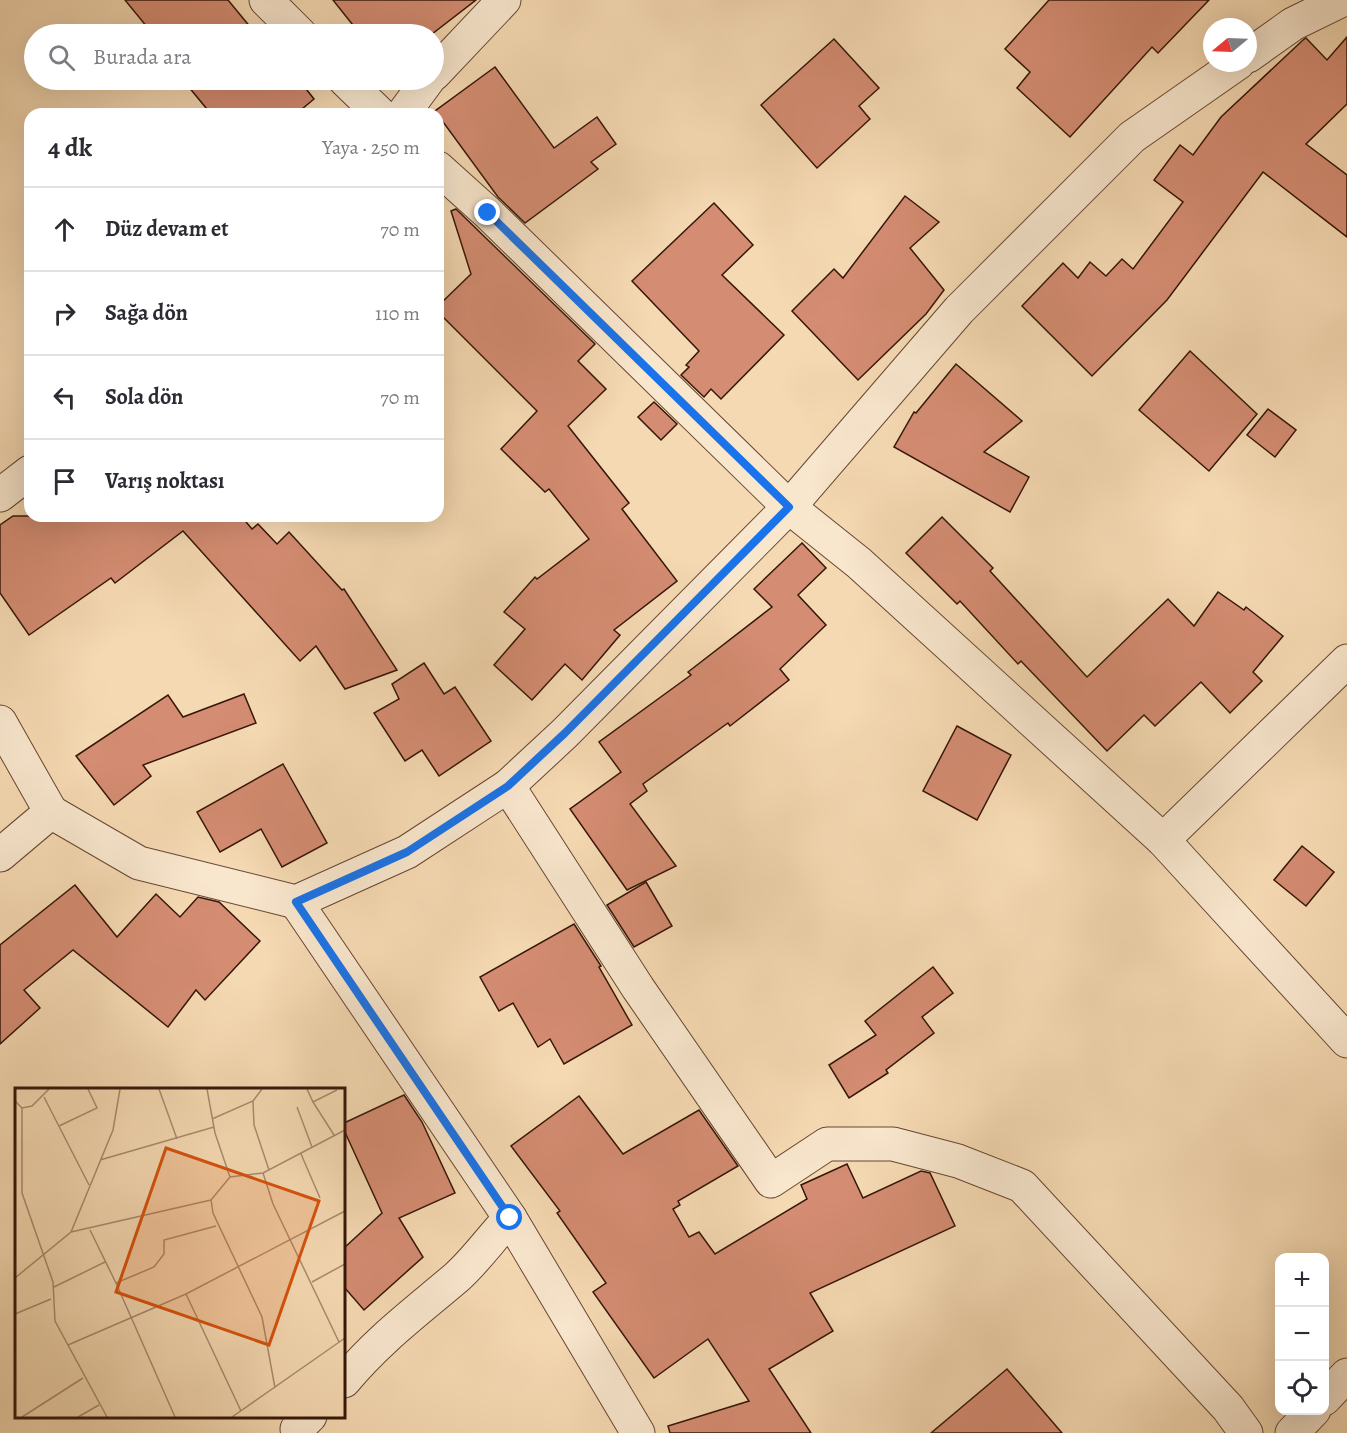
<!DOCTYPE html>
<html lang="tr">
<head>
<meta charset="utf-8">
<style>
  body { margin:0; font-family:Alegreya,serif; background:#f7f7f7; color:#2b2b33 }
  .controls { position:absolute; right:18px; bottom:18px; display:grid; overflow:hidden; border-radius:12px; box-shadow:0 6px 24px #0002 }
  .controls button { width:54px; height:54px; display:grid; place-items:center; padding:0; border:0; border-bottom:2px solid #e1e1e2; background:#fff; color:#2b2b33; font:30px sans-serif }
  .compass { position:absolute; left:1203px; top:18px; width:54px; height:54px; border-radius:50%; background:#fff; box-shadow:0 6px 24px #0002; rotate:251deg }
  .stop { position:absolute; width:18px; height:18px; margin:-14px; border:4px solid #1a73e8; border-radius:50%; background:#fff }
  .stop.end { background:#1a73e8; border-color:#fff; box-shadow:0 2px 6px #0008 }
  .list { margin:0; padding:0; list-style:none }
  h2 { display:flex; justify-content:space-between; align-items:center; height:78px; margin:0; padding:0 24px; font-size:26px }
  h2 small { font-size:20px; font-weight:400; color:#7c7c81 }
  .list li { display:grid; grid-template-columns:39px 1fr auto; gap:18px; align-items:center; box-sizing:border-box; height:84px; padding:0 24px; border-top:2px solid #e1e1e2 }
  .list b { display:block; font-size:22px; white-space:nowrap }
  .list em { font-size:20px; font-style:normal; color:#7c7c81 }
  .icon { flex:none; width:33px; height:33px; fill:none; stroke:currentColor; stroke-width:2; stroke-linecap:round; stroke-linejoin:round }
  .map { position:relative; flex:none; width:1347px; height:1433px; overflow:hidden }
  .search { position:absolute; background:#fff; box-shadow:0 6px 24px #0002; left:24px; top:24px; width:420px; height:66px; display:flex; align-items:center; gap:15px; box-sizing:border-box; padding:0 21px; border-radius:33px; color:#7c7c81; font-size:22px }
  .panel { position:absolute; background:#fff; box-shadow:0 6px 24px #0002; left:24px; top:108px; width:420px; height:414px; border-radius:18px }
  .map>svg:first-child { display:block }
  .building { fill:#d48c72; stroke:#361608; stroke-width:1.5 }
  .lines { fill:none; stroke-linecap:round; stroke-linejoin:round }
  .minor-casing { stroke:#664732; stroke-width:35 }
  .minor { stroke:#f8e6cd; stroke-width:33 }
  .route { stroke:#1a73e8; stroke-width:8 }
  .inset-road { fill:none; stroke:#a98b6e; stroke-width:1.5 }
  .view { fill:#d6520c; fill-opacity:0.15; stroke:#d6520c; stroke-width:3 }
  .inset-edge { fill:none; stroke:#361608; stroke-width:3 }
</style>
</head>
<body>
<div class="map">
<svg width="1347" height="1433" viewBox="0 0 1347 1433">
  <rect width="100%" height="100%" fill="#f5d9b2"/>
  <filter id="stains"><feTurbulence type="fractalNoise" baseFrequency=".00333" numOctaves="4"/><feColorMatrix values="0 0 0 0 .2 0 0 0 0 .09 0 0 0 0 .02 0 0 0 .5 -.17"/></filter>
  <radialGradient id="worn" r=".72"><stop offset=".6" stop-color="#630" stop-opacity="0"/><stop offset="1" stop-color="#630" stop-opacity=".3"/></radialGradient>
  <!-- building -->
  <g class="building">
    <polygon points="125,0 228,0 256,34 151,34 152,33"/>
    <polygon points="333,0 476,0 432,34 360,34"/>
    <polygon points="1049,0 1209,0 1158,53 1152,47 1070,137 1017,88 1030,72 1005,49"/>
    <polygon points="1347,37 1347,104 1306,144 1347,175 1347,237 1263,172 1167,300 1092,376 1022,306 1063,263 1078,278 1090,262 1106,276 1122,259 1133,269 1183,202 1154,180 1180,145 1193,155 1221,117 1303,40 1306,38 1327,60"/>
    <polygon points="834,39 879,88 859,106 870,119 817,168 761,105"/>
    <polygon points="495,67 554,148 597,117 616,144 591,162 598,169 525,223 498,197 435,111"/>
    <polygon points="183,80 299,80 314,99 296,114 211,114"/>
    <polygon points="905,196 939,222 910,248 944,290 926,314 858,380 792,311 834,269 843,278"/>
    <polygon points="714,203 753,245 722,275 784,335 721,399 711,389 704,397 681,375 689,367 686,365 699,351 632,281"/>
    <polygon points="456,209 595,344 578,361 606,389 568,426 629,503 622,509 677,581 614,630 620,635 582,680 565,664 532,700 494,665 525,629 504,612 535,577 537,579 589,539 549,489 545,492 501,449 537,411 438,312 438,306 471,274 451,211"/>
    <polygon points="1190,351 1257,414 1209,471 1139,410"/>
    <polygon points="956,364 1022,421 984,452 1029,477 1010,512 894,447 914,412 916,413"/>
    <polygon points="654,402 677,424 661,440 638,417"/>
    <polygon points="1268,409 1296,430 1275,457 1247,435"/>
    <polygon points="13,516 241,516 252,529 258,524 277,544 289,532 342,590 344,589 397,670 345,689 316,646 300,661 183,531 115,583 111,578 29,635 0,593 0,525"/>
    <polygon points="942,517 993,568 990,571 1087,677 1168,599 1194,626 1218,592 1244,610 1246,607 1283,636 1253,672 1262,681 1230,713 1201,682 1155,726 1144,715 1107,751 1021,661 1018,664 960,601 957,604 906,553"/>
    <polygon points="802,543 826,568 798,595 826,625 780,669 789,680 730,726 728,723 643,784 647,791 630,804 676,866 627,890 570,809 621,772 599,742 691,675 688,672 772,607 754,589"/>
    <polygon points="424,663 444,694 455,687 491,741 439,776 422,750 405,761 374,713 399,699 392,684"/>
    <polygon points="244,694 256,723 143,765 151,776 114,805 76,756 168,695 183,717"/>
    <polygon points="957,726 1011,755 977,820 923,791"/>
    <polygon points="283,764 327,843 282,867 261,829 220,852 197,812"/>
    <polygon points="1302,846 1334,872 1306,906 1274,880"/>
    <polygon points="646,882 672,926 634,947 607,905"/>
    <polygon points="75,885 117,937 156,894 180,917 198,897 219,902 260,941 205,1000 196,990 168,1027 73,950 24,990 40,1008 0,1044 0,945"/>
    <polygon points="574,924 601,966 599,967 632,1025 564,1064 550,1039 538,1047 513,1003 499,1011 480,977"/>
    <polygon points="933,967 953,993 922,1017 934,1033 886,1070 888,1073 849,1098 829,1065 876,1035 865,1021"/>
    <polygon points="404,1095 422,1122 455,1193 399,1218 423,1257 364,1310 344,1287 344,1248 382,1213 344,1130 344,1123"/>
    <polygon points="579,1096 623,1154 699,1110 738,1166 678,1201 680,1205 673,1209 689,1237 699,1232 715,1254 807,1199 801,1185 847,1164 863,1198 921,1171 930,1173 955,1226 810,1293 833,1331 769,1369 811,1433 670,1433 668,1426 749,1401 708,1339 654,1378 593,1292 606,1283 557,1213 560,1211 511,1146"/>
    <polygon points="1007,1369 1062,1433 931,1433"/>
  </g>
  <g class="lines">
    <!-- minor casing -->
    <g class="minor-casing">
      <g id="minor">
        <polyline points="266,0 300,34"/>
        <polyline points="1248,56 1293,24 1342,0"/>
        <polyline points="434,74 504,0"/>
        <polyline points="345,80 380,114"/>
        <polyline points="403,114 428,80"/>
        <polyline points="438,168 488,213 789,507 859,563 1163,840 1347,1041"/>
        <polyline points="0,495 30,472"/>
        <polyline points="0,722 51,812"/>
        <polyline points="508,786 638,988 771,1181 827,1144 893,1144 958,1161 1022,1186 1228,1408 1246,1433"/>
        <polyline points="1163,840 1347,661"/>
        <polyline points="0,855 51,812 139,863 296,902 407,852 508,786 565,733 789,507 959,310 1132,137 1238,63"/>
        <polyline points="296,902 510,1218 638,1433"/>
        <path d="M 344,1381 C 379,1339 416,1312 457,1277 C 476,1260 492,1237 510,1218"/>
        <polyline points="1324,1399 1347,1375"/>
        <polyline points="297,1429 310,1416"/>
        <polyline points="1292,1433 1314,1410"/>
      </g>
    </g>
    <!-- minor -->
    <use href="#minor" class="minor"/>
  </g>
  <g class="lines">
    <!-- route -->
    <polyline class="route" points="488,213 789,507 565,733 508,786 407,852 296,902 510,1218"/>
  </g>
  <!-- overview -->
  <g transform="translate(15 1088)">
    <rect width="330" height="330" fill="#f5d9b2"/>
    <path class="inset-road" d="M 144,1 L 162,51M 192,1 L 200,45 L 215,89 L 196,112 L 198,125 L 247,229 L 260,300M 292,1 L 298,14 L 322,2M 29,9 L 74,97M 0,13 L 7,20 L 17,18 L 34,1M 238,13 L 239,37 L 254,82M 298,14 L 319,47M 282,19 L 297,59M 7,20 L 7,105 L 38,194 L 40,233 L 92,329M 197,31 L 238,13 L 247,1M 44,38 L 82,20 L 73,1M 286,66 L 305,110M 85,72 L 199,39M 248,85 L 258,116 L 324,254M 215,89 L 248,85 L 330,42M 75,142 L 101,195 L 139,179 L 149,166 L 149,152 L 201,138M 56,144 L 196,112M 0,190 L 56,144 L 98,42 L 105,1M 297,194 L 330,176M 101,195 L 160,329M 39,199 L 90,174M 171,206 L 226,323M 0,226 L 36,211M 53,257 L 171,206 L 330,123M 7,329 L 68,290M 63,329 L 84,317M 217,329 L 330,250"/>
    <path class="view" d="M 151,60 L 304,113 L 254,257 L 101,204 Z"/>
    <rect width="330" height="330" class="inset-edge"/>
  </g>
  <rect width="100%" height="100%" filter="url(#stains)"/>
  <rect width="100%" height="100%" fill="url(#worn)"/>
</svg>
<div class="controls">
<button>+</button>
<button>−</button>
<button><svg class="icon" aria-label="locate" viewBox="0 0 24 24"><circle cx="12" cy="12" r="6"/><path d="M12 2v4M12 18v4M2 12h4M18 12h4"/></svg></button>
</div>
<svg class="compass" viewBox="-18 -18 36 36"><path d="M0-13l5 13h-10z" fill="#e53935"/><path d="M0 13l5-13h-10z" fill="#7c7c81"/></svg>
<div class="stop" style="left:510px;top:1218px"></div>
<div class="stop end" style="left:488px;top:213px"></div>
<div class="search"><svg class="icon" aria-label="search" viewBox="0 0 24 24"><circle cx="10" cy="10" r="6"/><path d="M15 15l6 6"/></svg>Burada ara</div>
<section class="panel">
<h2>4 dk<small>Yaya · 250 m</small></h2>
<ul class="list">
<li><svg class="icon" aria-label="ahead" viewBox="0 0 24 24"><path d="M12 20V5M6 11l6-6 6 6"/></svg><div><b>Düz devam et</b></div><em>70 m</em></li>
<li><svg class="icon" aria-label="right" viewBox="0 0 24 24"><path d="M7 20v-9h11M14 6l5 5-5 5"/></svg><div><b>Sağa dön</b></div><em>110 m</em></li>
<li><svg class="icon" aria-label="left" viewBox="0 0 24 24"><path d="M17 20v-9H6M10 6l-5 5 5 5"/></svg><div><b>Sola dön</b></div><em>70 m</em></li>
<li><svg class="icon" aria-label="arrive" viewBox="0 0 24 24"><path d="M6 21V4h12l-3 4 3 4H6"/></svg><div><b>Varış noktası</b></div></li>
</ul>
</section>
</div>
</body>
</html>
